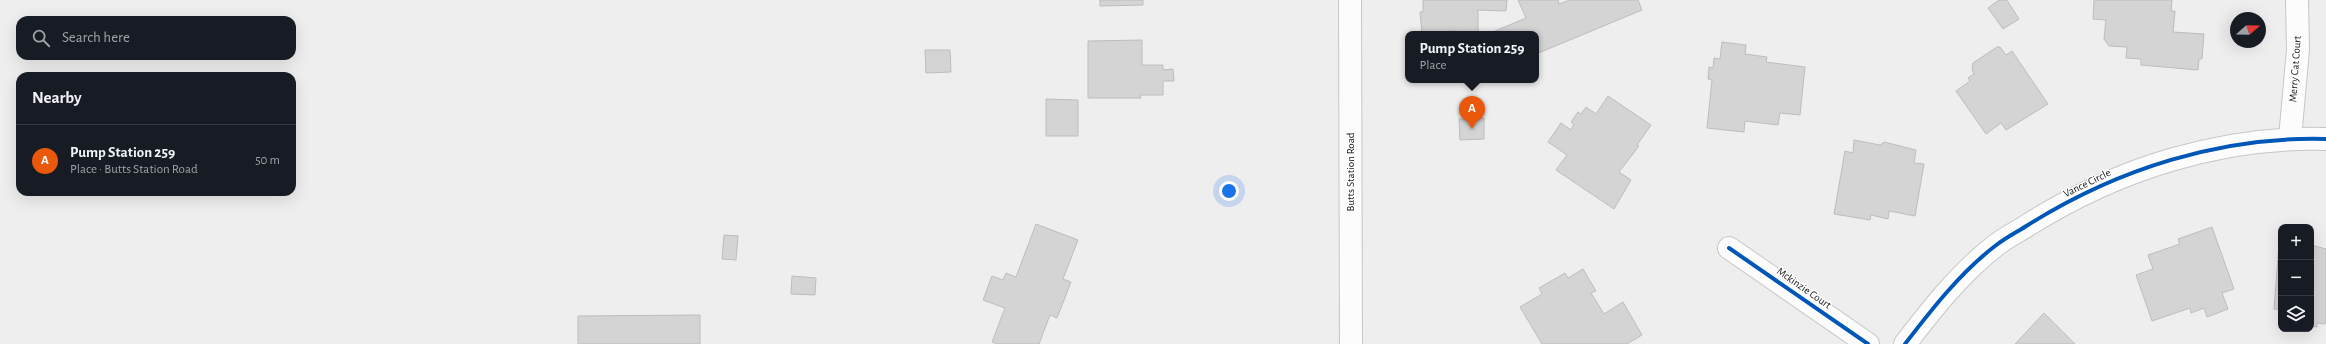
<!DOCTYPE html>
<html lang="en">
<head>
<meta charset="utf-8">
<style>
  body { margin:0; font-family:"Alegreya Sans",sans-serif; background:#242831; color:#f1f3f6 }
  .controls { position:absolute; right:12px; bottom:12px; display:grid; overflow:hidden; border-radius:8px; box-shadow:0 4px 16px #0002 }
  .controls button { width:36px; height:36px; display:grid; place-items:center; padding:0; border:0; border-bottom:1px solid #363941; background:#171b24; color:#f1f3f6; font:20px sans-serif }
  .compass { position:absolute; left:2230px; top:12px; width:36px; height:36px; border-radius:50%; background:#171b24; box-shadow:0 4px 16px #0002; rotate:70deg }
  .you { position:absolute; left:1229px; top:191px; width:14px; height:14px; margin:-10px; border:3px solid #fff; border-radius:50%; background:#1a73e8; box-shadow:0 0 0 6px #1a73e833 }
  .badge { display:grid; place-items:center; width:26px; height:26px; border-radius:50%; background:#ea580c; color:#fff; font-size:13px; font-weight:700 }
  .pin { position:absolute; translate:-50% -33px; filter:drop-shadow(0 1px 2px #0008) }
  .pin::after { content:''; position:absolute; top:21px; width:14px; height:12px; background:inherit; clip-path:polygon(0 0,100% 0,50% 100%) }
  .popup { position:absolute; left:1405px; top:31px; width:134px; height:52px; box-sizing:border-box; display:grid; place-content:center; border-radius:8px; background:#171b24; filter:drop-shadow(0 1px 3px #0005); font-size:13px; white-space:nowrap; color:#9ea1a6 }
  .popup b { font-size:15px; color:#f1f3f6 }
  .popup::after { content:''; position:absolute; left:50%; top:100%; margin-left:-8px; border:8px solid transparent; border-top-color:#171b24 }
  .list { margin:0; padding:0; list-style:none }
  h2 { display:flex; justify-content:space-between; align-items:center; height:52px; margin:0; padding:0 16px; font-size:17px }
  h2 small { font-size:13px; font-weight:400; color:#9ea1a6 }
  .list li { display:grid; grid-template-columns:26px 1fr auto; gap:12px; align-items:center; box-sizing:border-box; height:72px; padding:0 16px; border-top:1px solid #363941 }
  .list b { display:block; font-size:15px; white-space:nowrap }
  .list p { margin:0; font-size:13px; white-space:nowrap; color:#9ea1a6 }
  .list em { font-size:13px; font-style:normal; color:#9ea1a6 }
  .icon { flex:none; width:22px; height:22px; fill:none; stroke:currentColor; stroke-width:2; stroke-linecap:round; stroke-linejoin:round }
  .map { position:relative; flex:none; width:2326px; height:344px; overflow:hidden }
  .search { position:absolute; background:#171b24; box-shadow:0 4px 16px #0002; left:16px; top:16px; width:280px; height:44px; display:flex; align-items:center; gap:10px; box-sizing:border-box; padding:0 14px; border-radius:12px; color:#9ea1a6; font-size:15px }
  .panel { position:absolute; background:#171b24; box-shadow:0 4px 16px #0002; left:16px; top:72px; width:280px; height:124px; border-radius:12px }
  .map>svg:first-child { display:block }
  .building { fill:#d5d4d5; stroke:#bebcbe }
  .lines { fill:none; stroke-linecap:round; stroke-linejoin:round }
  .minor-casing { stroke:#c7c6c7; stroke-width:24 }
  .secondary-casing { stroke:#c7c6c7; stroke-width:24 }
  .minor { stroke:#fdfcfd; stroke-width:22 }
  .secondary { stroke:#fdfcfd; stroke-width:22 }
  .cycleway-casing { stroke:#fff; stroke-width:6 }
  .cycleway { stroke:#0057b8; stroke-width:4 }
  .labels { text-anchor:middle; dominant-baseline:central; stroke-width:3; stroke-linejoin:round; paint-order:stroke }
  .street-label { font-size:11px; fill:#171616; stroke:#fff }
</style>
</head>
<body>
<div class="map">
<svg width="2326" height="344" viewBox="0 0 2326 344">
  <rect width="100%" height="100%" fill="#efeeef"/>
  <!-- building -->
  <g class="building">
    <polygon points="1100,0 1143,0 1143,5 1100,6"/>
    <polygon points="1423,0 1507,0 1506,11 1478,10 1478,32 1449,31 1449,34 1422,34 1420,12 1423,12"/>
    <polygon points="1518,0 1558,0 1559,4 1570,0 1638,0 1642,10 1536,54 1536,34 1488,34 1526,18"/>
    <polygon points="1999,0 2007,0 2019,19 2003,29 1988,8"/>
    <polygon points="2094,0 2172,0 2171,11 2175,11 2173,32 2204,34 2202,59 2199,59 2198,70 2141,65 2141,59 2126,58 2127,47 2109,46 2104,39 2106,20 2093,19"/>
    <polygon points="1142,40 1142,65 1163,65 1163,70 1173,69 1174,81 1163,81 1163,95 1140,95 1141,98 1088,98 1088,41"/>
    <polygon points="1722,42 1746,45 1745,54 1767,57 1766,62 1805,67 1800,115 1780,113 1778,125 1745,121 1744,132 1707,128 1712,80 1708,79 1709,67 1713,68 1714,58 1720,59"/>
    <polygon points="1997,47 2000,47 2006,55 2012,51 2048,104 2006,130 2001,123 1986,134 1956,91 1970,81 1968,78 1974,74 1972,70 1973,63"/>
    <polygon points="925,50 950,50 951,72 926,73"/>
    <polygon points="1608,96 1651,125 1637,145 1639,146 1619,172 1631,180 1614,209 1556,170 1567,155 1548,142 1561,123 1571,130 1574,124 1571,122 1578,112 1581,114 1586,107 1596,114"/>
    <polygon points="1046,99 1078,100 1078,136 1046,136"/>
    <polygon points="1484,118 1484,139 1460,140 1459,119"/>
    <polygon points="1854,140 1880,145 1884,142 1916,150 1914,163 1924,164 1915,216 1889,211 1888,219 1871,215 1870,220 1834,214 1845,151 1853,153"/>
    <polygon points="1036,224 1078,240 1063,279 1071,282 1057,318 1050,315 1039,344 997,344 992,342 1005,308 983,300 992,276 1003,280 1006,273 1016,277"/>
    <polygon points="2212,227 2234,289 2222,293 2228,309 2207,317 2204,308 2191,313 2190,308 2152,321 2136,275 2153,269 2148,255 2180,244 2178,239"/>
    <polygon points="724,235 738,236 736,260 722,259"/>
    <polygon points="2279,245 2281,246 2281,310 2274,309"/>
    <polygon points="2311,245 2326,249 2326,321 2325,324 2317,323 2317,327 2311,326"/>
    <polygon points="1583,269 1596,291 1591,293 1604,314 1623,302 1642,335 1627,344 1542,344 1520,307 1542,294 1539,288 1565,273 1568,278"/>
    <polygon points="792,276 816,278 815,295 791,294"/>
    <polygon points="2044,313 2075,344 2015,344"/>
    <polygon points="700,315 700,344 578,344 578,316"/>
  </g>
  <g class="lines">
    <!-- minor casing -->
    <g class="minor-casing">
      <g id="minor">
        <polyline points="2290,138 2298,50 2297,0"/>
        <polyline points="1729,248 1868,344"/>
        <path d="M 1905,344 C 1932,309 1960,273 1995,246 C 2005,238 2017,232 2028,225 C 2117,169 2221,136 2326,139"/>
      </g>
    </g>
    <!-- secondary casing -->
    <g class="secondary-casing">
      <polyline id="secondary" points="1350,0 1351,344"/>
    </g>
    <!-- minor -->
    <use href="#minor" class="minor"/>
    <!-- secondary -->
    <use href="#secondary" class="secondary"/>
    <!-- cycleway casing -->
    <g class="cycleway-casing">
      <g id="cycleway">
        <polyline points="1729,248 1868,344"/>
        <path d="M 1905,344 C 1932,309 1960,273 1995,246 C 2005,238 2017,232 2028,225 C 2117,169 2221,136 2326,139"/>
      </g>
    </g>
    <!-- cycleway -->
    <use href="#cycleway" class="cycleway"/>
  </g>
  <g class="labels">
    <!-- street labels -->
    <g class="street-label">
      <text transform="translate(2295 69) rotate(-86)">Merry Cat Court</text>
      <text transform="translate(1350 172) rotate(-90)">Butts Station Road</text>
      <text transform="translate(2087 183) rotate(-26)">Vance Circle</text>
      <text transform="translate(1804 288) rotate(35)">Mckinzie Court</text>
    </g>
  </g>
</svg>
<div class="controls">
<button>+</button>
<button>−</button>
<button><svg class="icon" aria-label="layers" viewBox="0 0 24 24"><path d="M12 4l9 5-9 5-9-5zM3 14l9 5 9-5"/></svg></button>
</div>
<svg class="compass" viewBox="-18 -18 36 36"><path d="M0-13l5 13h-10z" fill="#e53935"/><path d="M0 13l5-13h-10z" fill="#9ea1a6"/></svg>
<div class="you"></div>
<div class="pin badge" style="left:1472px;top:129px">A</div>
<div class="popup"><b>Pump Station 259</b>Place</div>
<div class="search"><svg class="icon" aria-label="search" viewBox="0 0 24 24"><circle cx="10" cy="10" r="6"/><path d="M15 15l6 6"/></svg>Search here</div>
<section class="panel">
<h2>Nearby<small></small></h2>
<ul class="list">
<li><span class="badge">A</span><div><b>Pump Station 259</b><p>Place · Butts Station Road</p></div><em>50 m</em></li>
</ul>
</section>
</div>
</body>
</html>
